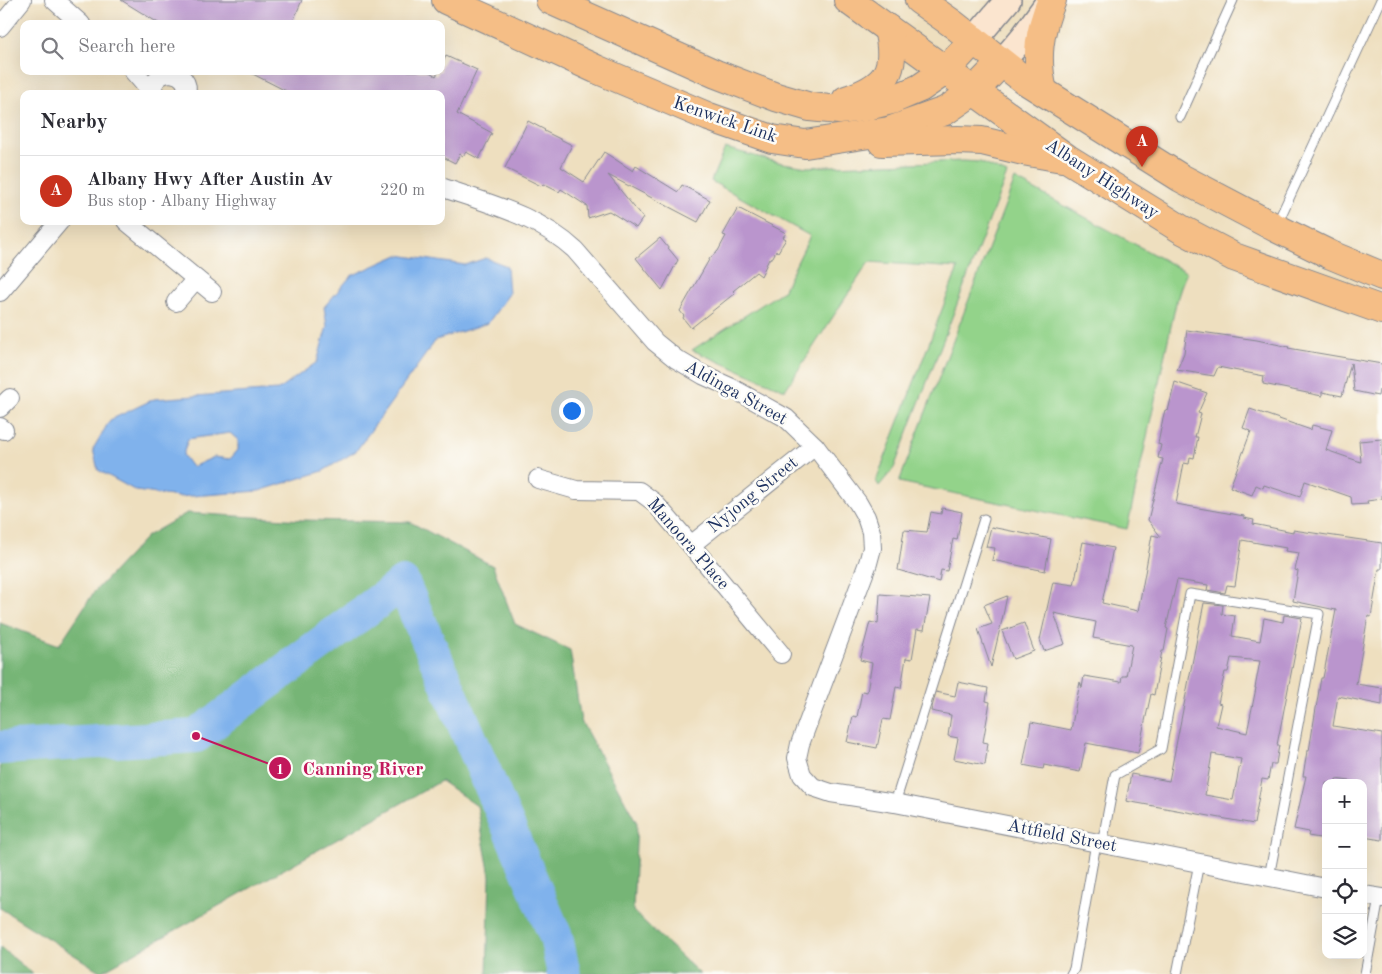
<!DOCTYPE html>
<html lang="en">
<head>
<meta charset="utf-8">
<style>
  body { margin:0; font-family:"Old Standard TT",serif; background:#f7f7f7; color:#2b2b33 }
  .controls { position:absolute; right:15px; bottom:15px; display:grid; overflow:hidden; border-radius:10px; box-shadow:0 5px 20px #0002 }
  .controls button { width:45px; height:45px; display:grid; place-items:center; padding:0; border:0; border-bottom:1px solid #e1e1e2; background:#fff; color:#2b2b33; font:25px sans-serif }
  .you { position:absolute; left:571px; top:410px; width:18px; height:18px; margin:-12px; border:4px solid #fff; border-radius:50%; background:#1a73e8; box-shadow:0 0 0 8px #1a73e833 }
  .badge { display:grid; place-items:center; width:32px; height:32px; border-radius:50%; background:#c8321e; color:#fff; font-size:16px; font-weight:700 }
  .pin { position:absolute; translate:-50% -41px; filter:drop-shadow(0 1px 2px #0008) }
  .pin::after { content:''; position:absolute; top:26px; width:18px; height:15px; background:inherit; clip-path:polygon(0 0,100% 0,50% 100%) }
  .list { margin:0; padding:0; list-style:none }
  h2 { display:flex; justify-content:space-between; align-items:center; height:65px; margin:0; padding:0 20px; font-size:21px }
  h2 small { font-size:16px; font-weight:400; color:#7c7c81 }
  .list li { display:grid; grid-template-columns:32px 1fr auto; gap:15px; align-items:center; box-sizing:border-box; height:70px; padding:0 20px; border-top:1px solid #e1e1e2 }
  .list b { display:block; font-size:19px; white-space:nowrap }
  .list p { margin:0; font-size:16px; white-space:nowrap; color:#7c7c81 }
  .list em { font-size:16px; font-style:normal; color:#7c7c81 }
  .icon { flex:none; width:28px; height:28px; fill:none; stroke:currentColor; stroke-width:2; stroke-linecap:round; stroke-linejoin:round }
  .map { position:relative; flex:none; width:1382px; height:974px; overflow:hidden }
  .search { position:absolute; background:#fff; box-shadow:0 5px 20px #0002; left:20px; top:20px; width:425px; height:55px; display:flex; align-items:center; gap:12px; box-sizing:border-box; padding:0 18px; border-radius:10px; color:#7c7c81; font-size:19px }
  .panel { position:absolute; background:#fff; box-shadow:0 5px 20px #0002; left:20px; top:90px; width:425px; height:135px; border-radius:10px }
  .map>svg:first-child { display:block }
  .green { fill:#93d38a; stroke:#578174 }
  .forest { fill:#76b576; stroke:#48726a }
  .water { fill:#80b2ec; stroke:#4e70a5; fill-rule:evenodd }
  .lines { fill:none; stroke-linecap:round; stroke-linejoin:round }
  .river { stroke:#80b2ec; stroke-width:34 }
  .building { fill:#ba95cd; fill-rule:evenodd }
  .service-casing { stroke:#84878e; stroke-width:11 }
  .minor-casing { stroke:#84878e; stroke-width:20 }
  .secondary-casing { stroke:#84878e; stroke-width:28 }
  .trunk-casing { stroke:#84878e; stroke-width:30 }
  .service { stroke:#fff; stroke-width:9 }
  .minor { stroke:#fff; stroke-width:18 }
  .secondary { stroke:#fbe5cf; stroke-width:25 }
  .trunk { stroke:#f5be86; stroke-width:28 }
  .labels { text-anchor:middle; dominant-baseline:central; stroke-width:5; stroke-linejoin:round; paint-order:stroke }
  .street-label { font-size:18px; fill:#1b2f5e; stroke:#fdfcf7 }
  .leader { fill:none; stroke:#c2185b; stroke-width:2 }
  .callout-dot { fill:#c2185b; stroke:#fdfcf7; stroke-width:2 }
  .mark-label { font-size:15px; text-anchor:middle; font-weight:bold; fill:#fff }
  .callout-label { font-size:19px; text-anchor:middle; font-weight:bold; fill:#c2185b; stroke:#fdfcf7; stroke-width:5; stroke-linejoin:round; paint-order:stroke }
</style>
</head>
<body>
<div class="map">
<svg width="1382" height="974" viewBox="0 0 1382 974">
  <rect width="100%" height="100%" fill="#fdfcf7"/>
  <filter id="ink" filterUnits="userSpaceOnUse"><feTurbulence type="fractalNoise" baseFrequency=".02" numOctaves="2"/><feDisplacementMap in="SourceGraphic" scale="10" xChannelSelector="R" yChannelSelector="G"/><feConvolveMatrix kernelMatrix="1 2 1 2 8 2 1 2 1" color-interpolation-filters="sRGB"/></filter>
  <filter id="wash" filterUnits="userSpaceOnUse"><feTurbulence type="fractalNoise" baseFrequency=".0096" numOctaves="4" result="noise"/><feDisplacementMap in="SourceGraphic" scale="20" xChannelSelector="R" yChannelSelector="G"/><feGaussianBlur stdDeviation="1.12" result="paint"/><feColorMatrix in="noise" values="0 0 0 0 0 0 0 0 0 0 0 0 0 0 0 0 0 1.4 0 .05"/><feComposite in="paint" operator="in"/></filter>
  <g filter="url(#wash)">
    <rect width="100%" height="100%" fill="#eedfbf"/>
    <!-- green -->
    <g class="green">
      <polygon points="725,148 777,162 807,167 963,161 980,162 1007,174 894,468 879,486 876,481 958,268 869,262 785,390 692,350 783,291 810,236 711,181"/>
      <polygon points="1015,179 1186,272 1176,303 1127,529 899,482"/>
    </g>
    <!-- forest -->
    <g class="forest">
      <polygon points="187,513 303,520 410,522 493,566 515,624 570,650 581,721 637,823 633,911 700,974 487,974 490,876 477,806 441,781 101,972 0,908 0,623 59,645 94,592 147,536"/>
      <polygon points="0,947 33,974 0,974"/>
    </g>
    <!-- water -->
    <path class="water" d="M 398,255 L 465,265 L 486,258 L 507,266 L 509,294 L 488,323 L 436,340 L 356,451 L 323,471 L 259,491 L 178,497 L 136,491 L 98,470 L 93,449 L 110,420 L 154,399 L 278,390 L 317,362 L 327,326 L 324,307 L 351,276 ZM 230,433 L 238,440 L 238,450 L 230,459 L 214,457 L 192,467 L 183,455 L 188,439 Z"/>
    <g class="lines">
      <!-- river -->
      <polyline class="river" points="0,748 196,736 403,583 556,937 564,974"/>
    </g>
    <g id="blocks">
      <!-- building -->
      <g class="building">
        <polygon points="121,0 302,0 292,24 160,24"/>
        <polygon points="446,56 477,70 457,114 492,133 479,159 466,152 463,156 460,154 455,163 441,156 441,94 292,94 247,71 428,71 436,76 439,71 441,71 441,66"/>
        <polygon points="528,121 545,130 544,131 572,145 561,167 584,182 604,152 633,171 636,166 678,192 682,185 710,200 698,222 608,175 643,218 636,228 609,211 588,218 587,206 561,189 559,192 543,184 541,186 505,168"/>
        <polygon points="738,208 786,233 783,237 786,239 778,252 776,251 773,257 769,259 761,276 756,272 733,291 735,293 691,328 683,318 684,316 680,311 710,258 718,251 726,236 723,235"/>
        <polygon points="660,238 678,260 662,290 636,258"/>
        <polygon points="1187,330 1257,340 1289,347 1288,348 1382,364 1382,390 1379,390 1378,396 1354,391 1351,363 1342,396 1322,392 1322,396 1263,384 1264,376 1218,367 1214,376 1177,370 1184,353"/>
        <polygon points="1175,382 1207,393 1198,413 1201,414 1195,437 1198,437 1194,458 1190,457 1189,464 1184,463 1176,504 1244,516 1244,518 1254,520 1253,524 1293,532 1293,530 1382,543 1382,569 1379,569 1371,617 1368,616 1356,684 1382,688 1382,705 1338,696 1333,726 1382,734 1382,840 1363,837 1363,783 1336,779 1336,783 1326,783 1326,839 1308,836 1309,832 1294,829 1306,776 1303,776 1307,751 1309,751 1321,678 1323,678 1336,610 1293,601 1298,571 1295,570 1299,553 1285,551 1286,548 1242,540 1235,586 1227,585 1225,593 1207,590 1208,585 1177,580 1166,628 1168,629 1164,651 1162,651 1154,695 1151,694 1138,753 1086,743 1080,772 1044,765 1043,769 1023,765 1031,722 1071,730 1080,682 1082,688 1084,676 1121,682 1122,676 1126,676 1132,645 1093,638 1096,622 1054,613 1065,644 1044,651 1040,640 1053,582 1074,585 1083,542 1113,548 1102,603 1138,611 1152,535 1161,537 1148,520 1163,459 1158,458 1161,445 1158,444 1163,418 1165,410 1168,411"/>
        <polygon points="1250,409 1311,430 1312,425 1332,430 1326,450 1361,462 1359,441 1382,439 1382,499 1367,501 1368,504 1352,505 1351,497 1305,481 1300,497 1264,485 1263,488 1256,485 1252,495 1230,487 1251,431 1243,428"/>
        <polygon points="942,508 962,512 957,540 953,539 947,571 941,570 939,582 898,570 904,530 927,532 931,512 941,514"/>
        <polygon points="991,527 1051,539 1045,571 992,560 995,548 986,547"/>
        <polygon points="880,594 930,598 924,630 917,629 912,659 906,658 901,688 896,687 890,720 883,719 877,748 847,742 853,716 857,717 862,691 867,692 872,663 860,660 870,622 878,624"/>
        <polygon points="1007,596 1002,620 991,667 978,629 992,624 984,605"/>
        <path d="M 1204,603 L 1223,605 L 1222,614 L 1235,616 L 1232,636 L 1260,641 L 1264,618 L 1283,622 L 1284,615 L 1302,618 L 1277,745 L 1279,745 L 1276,764 L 1271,764 L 1268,780 L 1262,779 L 1254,824 L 1126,801 L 1131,774 L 1169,781 ZM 1231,658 L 1260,661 L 1255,688 L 1256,688 L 1247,733 L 1216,726 L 1221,704 L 1218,703 L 1225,672 L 1228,672 ZM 1212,754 L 1241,759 L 1233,800 L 1205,795 Z"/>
        <polygon points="1024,623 1034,651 1013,659 1002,631"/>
        <polygon points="958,682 988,688 986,701 990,702 983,742 988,743 985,765 954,759 958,738 948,736 951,715 931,711 936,692 955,696"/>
      </g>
    </g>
  </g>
  <g filter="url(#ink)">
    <use href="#blocks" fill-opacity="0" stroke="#84878e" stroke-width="1"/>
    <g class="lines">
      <!-- service casing -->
      <g class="service-casing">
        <g id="service">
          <polyline points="1180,117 1233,0"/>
          <polyline points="1277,224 1381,0"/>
          <polyline points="895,803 984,519"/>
          <polyline points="1102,845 1115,775 1161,749 1190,594 1319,614 1269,877"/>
          <polyline points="1071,974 1074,969 1096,843"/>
          <polyline points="1177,974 1199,863"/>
          <polyline points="1365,974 1379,898"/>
        </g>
      </g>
      <!-- minor casing -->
      <g class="minor-casing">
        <g id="minor">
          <polyline points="54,0 81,24"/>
          <polyline points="0,27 22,0"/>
          <polyline points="133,71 152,93"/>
          <path d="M 152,94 C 153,62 193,71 186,94"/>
          <path d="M 441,187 C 489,204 537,215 575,250 L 655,342 L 676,359 L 703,375 L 732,388 L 786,418 L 815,446 L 858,503 L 866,517 L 871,532 L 872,548 L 868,563 L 800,744 L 797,758 L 802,775 L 813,787 L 831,793 L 895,803 L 1326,888"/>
          <polyline points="126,221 212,292"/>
          <polyline points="0,292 60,221"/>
          <polyline points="176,302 196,279"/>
          <polyline points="0,408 10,398"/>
          <polyline points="0,427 4,430"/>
          <polyline points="538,479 576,490 639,491 654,502 691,545 781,654"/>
          <polyline points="691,545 815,446"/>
          <polyline points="1363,895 1382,898"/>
        </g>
      </g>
      <!-- secondary casing -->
      <g class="secondary-casing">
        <g id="secondary">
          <polyline points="974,40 1008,0"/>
          <polyline points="1001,63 1024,36 1047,4"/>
        </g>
      </g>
      <!-- trunk casing -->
      <g class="trunk-casing">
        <g id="trunk">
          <polyline points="446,0 596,69 709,117 772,139 805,144 889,131 945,111 974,91 1001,63"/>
          <polyline points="550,0 716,74 776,97 810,107 839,110 864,107 892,100 920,88 945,71 974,40"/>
          <polyline points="848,0 1068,159 1181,229 1234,257 1382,310"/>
          <polyline points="919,0 953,24 1023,79 1181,178 1276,228 1331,255 1382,276"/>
          <path d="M 1043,91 C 1035,58 1039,31 1052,0"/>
          <path d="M 846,100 C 886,87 898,71 888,29"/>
          <polyline points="882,142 958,140 982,141 1023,151 1062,158"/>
        </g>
      </g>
      <!-- service -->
      <use href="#service" class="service"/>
      <!-- minor -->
      <use href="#minor" class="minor"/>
      <!-- secondary -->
      <use href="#secondary" class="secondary"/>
      <!-- trunk -->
      <use href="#trunk" class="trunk"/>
    </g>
  </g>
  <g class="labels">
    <!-- street labels -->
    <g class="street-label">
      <text transform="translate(725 120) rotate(19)">Kenwick Link</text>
      <text transform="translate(1102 179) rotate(33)">Albany Highway</text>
      <text transform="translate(736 393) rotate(29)">Aldinga Street</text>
      <text transform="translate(753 495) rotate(-39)">Nyjong Street</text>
      <text transform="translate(688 544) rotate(49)">Manoora Place</text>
      <text transform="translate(1062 836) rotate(11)">Attfield Street</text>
    </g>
  </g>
  <!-- callouts -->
  <path class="leader" d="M196 736L280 768"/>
  <g class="callout-dot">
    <circle cx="196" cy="736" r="5"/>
    <circle cx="280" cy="768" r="12"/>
  </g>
  <g class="mark-label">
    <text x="280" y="774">1</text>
  </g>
  <g class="callout-label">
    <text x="363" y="775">Canning River</text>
  </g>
</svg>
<div class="controls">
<button>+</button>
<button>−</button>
<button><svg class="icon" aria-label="locate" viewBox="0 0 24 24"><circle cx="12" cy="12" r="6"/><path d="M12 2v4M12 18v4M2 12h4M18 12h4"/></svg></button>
<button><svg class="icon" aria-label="layers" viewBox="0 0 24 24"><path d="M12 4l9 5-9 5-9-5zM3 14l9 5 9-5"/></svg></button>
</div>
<div class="you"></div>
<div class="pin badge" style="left:1142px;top:167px">A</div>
<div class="search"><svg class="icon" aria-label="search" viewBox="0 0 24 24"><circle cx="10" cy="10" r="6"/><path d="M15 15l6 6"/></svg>Search here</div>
<section class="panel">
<h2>Nearby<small></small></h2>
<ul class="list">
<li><span class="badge">A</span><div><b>Albany Hwy After Austin Av</b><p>Bus stop · Albany Highway</p></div><em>220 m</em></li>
</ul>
</section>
</div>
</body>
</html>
